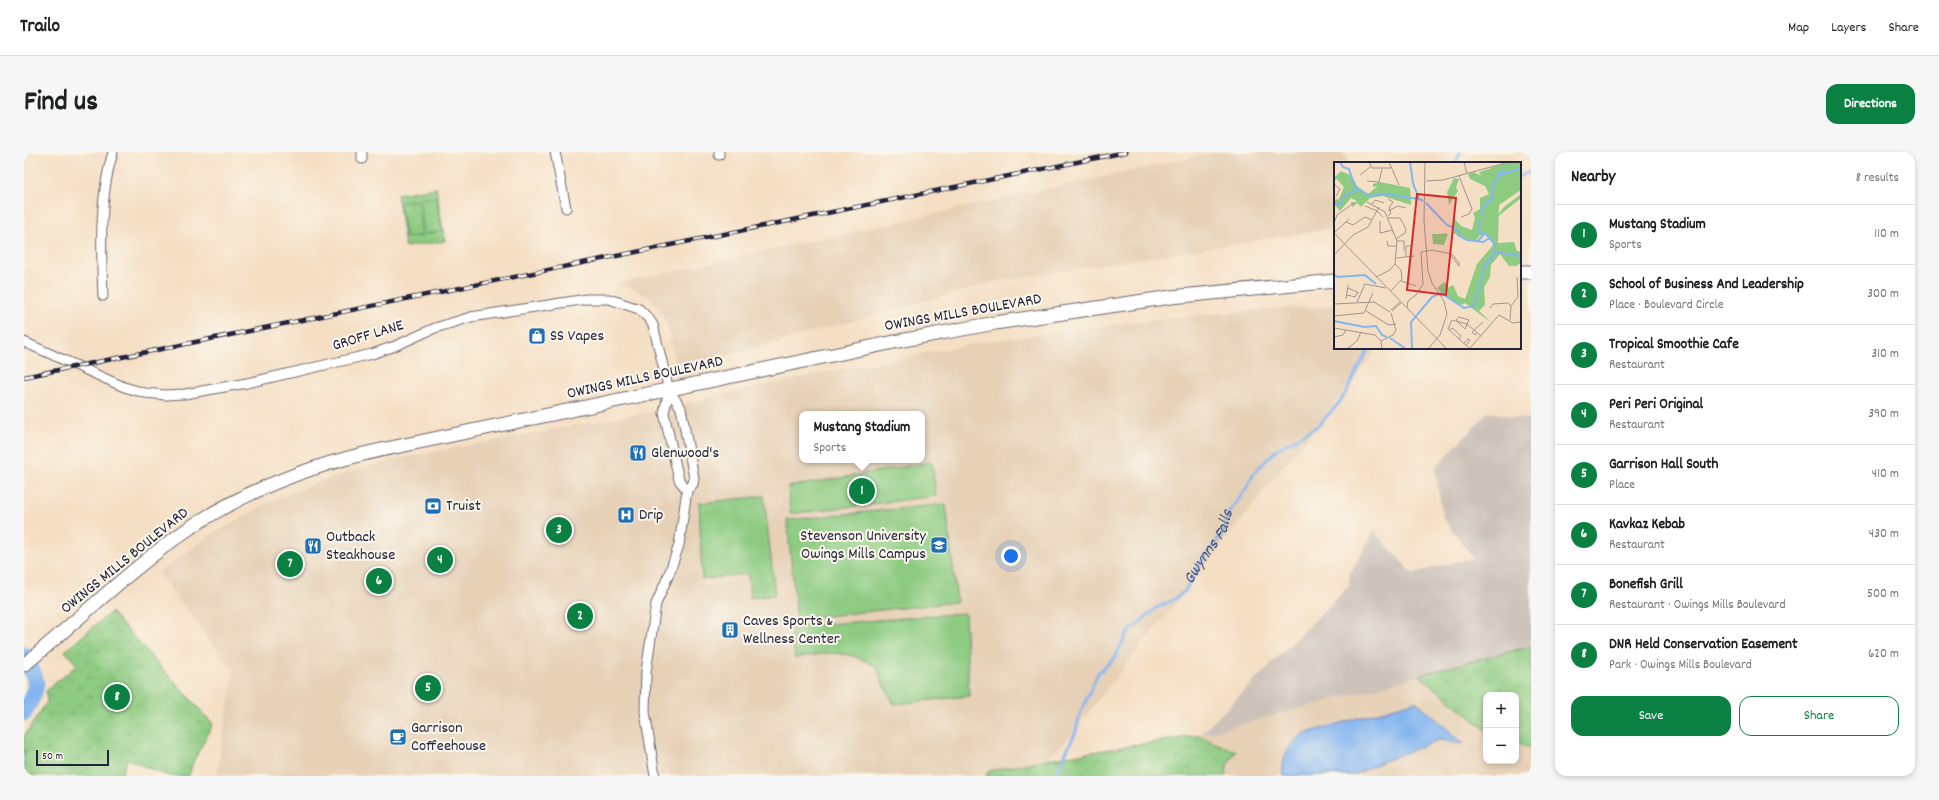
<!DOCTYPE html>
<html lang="en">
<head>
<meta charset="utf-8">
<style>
  body { margin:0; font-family:Dekko,sans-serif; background:#f6f6f6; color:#202124 }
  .controls { position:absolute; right:12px; bottom:12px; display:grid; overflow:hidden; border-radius:8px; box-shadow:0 2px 6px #0003 }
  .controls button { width:36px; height:36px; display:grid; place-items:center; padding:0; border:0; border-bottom:1px solid #e0e0e0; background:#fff; color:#202124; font:20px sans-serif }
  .scale { position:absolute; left:12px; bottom:10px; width:73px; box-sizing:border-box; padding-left:4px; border:2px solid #22223b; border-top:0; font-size:11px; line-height:14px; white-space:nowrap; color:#22223b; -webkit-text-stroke:3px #fbf7ec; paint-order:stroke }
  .you { position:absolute; left:987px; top:404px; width:14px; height:14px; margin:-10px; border:3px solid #fff; border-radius:50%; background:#1a73e8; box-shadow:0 0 0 6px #1a73e833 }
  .badge { display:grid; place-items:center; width:26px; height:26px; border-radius:50%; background:#0b8043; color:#fff; font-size:13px; font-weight:700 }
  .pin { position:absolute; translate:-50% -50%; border:2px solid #fff; box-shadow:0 1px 4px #0006 }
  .popup { position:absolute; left:775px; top:259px; width:126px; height:52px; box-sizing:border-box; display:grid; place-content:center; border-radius:8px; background:#fff; filter:drop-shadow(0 1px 3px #0005); font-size:13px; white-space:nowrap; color:#757577 }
  .popup b { font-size:15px; color:#202124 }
  .popup::after { content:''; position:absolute; left:50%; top:100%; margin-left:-8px; border:8px solid transparent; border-top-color:#fff }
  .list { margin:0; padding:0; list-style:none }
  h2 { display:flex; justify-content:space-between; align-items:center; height:52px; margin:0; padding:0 16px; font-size:17px }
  h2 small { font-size:13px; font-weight:400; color:#757577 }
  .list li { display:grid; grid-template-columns:26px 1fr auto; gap:12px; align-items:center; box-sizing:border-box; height:60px; padding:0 16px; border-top:1px solid #e0e0e0 }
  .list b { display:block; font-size:15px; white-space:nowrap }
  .list p { margin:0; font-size:13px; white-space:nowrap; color:#757577 }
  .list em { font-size:13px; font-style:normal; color:#757577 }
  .actions { display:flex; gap:8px; padding:12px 16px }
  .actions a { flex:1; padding:9px 0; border:1px solid #0b8043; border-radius:12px; text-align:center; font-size:14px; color:#0b8043 }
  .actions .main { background:#0b8043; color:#fff }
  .map { position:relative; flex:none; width:1507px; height:624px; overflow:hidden; border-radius:12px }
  header { display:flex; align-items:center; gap:24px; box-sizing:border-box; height:56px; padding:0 20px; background:#fff; border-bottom:1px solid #e0e0e0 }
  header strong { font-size:19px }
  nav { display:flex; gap:22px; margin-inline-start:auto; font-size:14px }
  .intro { display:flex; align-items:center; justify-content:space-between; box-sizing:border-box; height:96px; padding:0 24px }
  h1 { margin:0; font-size:28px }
  .button { padding:10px 18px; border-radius:12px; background:#0b8043; color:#fff; font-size:14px; font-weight:700 }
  main { display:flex; gap:24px; padding:0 24px }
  aside { flex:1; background:#fff; border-radius:12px; box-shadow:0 2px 6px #0003 }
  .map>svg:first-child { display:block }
  .built { fill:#e6d0b6; fill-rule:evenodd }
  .industrial { fill:#ccc2b9 }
  .park { fill:url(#park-crowns); stroke:#58765e }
  .garden { fill:#8dcb81; stroke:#58765e }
  .water { fill:#84b5f0; stroke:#536c96 }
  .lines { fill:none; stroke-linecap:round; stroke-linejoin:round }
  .stream { stroke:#84b5f0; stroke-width:3 }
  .river { stroke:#84b5f0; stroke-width:17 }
  .street-casing { stroke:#6c646b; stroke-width:11 }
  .secondary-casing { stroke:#6c646b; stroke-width:15 }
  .street { stroke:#fff; stroke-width:9 }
  .secondary { stroke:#fff; stroke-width:13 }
  .rail-casing { stroke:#22223b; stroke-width:4.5 }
  .rail { stroke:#fbf7ec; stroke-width:3; stroke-dasharray:9; stroke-linecap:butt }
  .labels { text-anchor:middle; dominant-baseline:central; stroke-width:4; stroke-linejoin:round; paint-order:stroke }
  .street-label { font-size:16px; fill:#22223b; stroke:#fbf7ec }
  .poi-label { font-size:16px; fill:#22223b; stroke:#fbf7ec; text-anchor:start }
  .water-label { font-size:17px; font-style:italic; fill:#44557a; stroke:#fbf7ec }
  .inset-river { fill:none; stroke:#84b5f0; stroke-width:2 }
  .inset-road { fill:none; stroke:#a1938d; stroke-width:1 }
  .view { fill:#d62828; fill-opacity:0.15; stroke:#d62828; stroke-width:2 }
  .inset-edge { fill:none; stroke:#22223b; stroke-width:2 }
</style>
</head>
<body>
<header>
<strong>Trailo</strong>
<nav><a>Map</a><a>Layers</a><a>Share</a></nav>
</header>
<div class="intro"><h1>Find us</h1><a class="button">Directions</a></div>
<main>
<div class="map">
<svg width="1507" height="624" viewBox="0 0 1507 624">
  <defs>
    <pattern id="park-crowns" width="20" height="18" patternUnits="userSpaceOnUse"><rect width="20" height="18" fill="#8dcb81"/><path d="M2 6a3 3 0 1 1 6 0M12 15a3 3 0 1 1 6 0" fill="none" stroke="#79ae70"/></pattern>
  </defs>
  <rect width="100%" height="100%" fill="#fbf7ec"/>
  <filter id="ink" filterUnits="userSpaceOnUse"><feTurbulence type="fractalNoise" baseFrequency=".025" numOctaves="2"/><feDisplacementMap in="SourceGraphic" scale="8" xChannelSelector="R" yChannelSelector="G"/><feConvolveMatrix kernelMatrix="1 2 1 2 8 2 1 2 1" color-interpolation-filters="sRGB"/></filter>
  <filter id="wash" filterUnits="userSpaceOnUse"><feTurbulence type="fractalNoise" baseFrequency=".012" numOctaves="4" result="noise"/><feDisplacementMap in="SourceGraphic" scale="16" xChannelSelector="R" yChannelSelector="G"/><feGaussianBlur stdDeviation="0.9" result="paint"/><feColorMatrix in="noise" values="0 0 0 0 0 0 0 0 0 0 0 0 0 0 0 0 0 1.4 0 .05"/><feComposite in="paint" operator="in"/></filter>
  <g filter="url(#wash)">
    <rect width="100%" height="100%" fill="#f5dfc4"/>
    <!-- built -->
    <g class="built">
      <polygon points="1192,0 1318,0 1324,11 1311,11 1311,76 975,129 698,205 651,211 644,176 635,155 625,145 610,136 587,133"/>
      <path d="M 1311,153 L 1311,196 L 1354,196 L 1044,586 L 1024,607 L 965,619 L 962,624 L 192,624 L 210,520 L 134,421 L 185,384 L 245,350 L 296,329 L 366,308 L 625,260 L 740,233 L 958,190 L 1093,172 L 1212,160 ZM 778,262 L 898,262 L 898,308 L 778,308 Z"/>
      <polygon points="1395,523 1462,578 1462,609 1492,609 1492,592 1507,596 1507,624 1202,624 1203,613 1212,599 1188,590 1176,583"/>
    </g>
    <!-- industrial -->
    <polygon class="industrial" points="1464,260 1507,268 1507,494 1176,583 1325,434 1326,421 1350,379 1388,421 1449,406 1419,366 1411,316"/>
    <!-- park -->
    <g class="park">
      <polygon points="412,36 421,89 381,95 373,42"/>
      <polygon points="87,460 189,572 169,610 165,624 144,624 103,607 97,624 0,624 0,584 23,550 22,539 53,513 41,499"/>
      <polygon points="1507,494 1507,596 1492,592 1492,543 1462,543 1462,578 1395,523"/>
      <polygon points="1176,583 1188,590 1212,599 1203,613 1202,624 962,624 965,619 1024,607"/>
    </g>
    <!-- garden -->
    <g class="garden">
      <polygon points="412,45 418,79 401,82 395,47"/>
      <polygon points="392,48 398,83 382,86 376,51"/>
      <polygon points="908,310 912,344 766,362 764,335"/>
      <polygon points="740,344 751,443 726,446 724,422 678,427 675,351"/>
      <polygon points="922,352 933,450 773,467 763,368"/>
      <path d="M 941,461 L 945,544 L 870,552 L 857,528 L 853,515 C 821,496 805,501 771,506 L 767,475 Z"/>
    </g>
    <!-- water -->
    <path class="water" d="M 1392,549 L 1440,592 L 1415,588 L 1360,609 L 1330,623 L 1259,624 C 1257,604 1265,594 1279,582 Z"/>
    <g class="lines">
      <!-- stream -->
      <g class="stream">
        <polyline points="1432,11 1436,0"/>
        <polyline points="1496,24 1507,19"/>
        <path id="s1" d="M 1031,624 L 1052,579 L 1056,562 L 1074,521 L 1090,507 L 1103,482 L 1132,456 L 1151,447 L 1161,439 L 1174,415 L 1199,381 L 1205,360 L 1224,334 L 1229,322 L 1253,297 L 1294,274 L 1314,252 L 1323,239 L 1345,196"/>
      </g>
      <!-- river -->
      <path class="river" d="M 0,503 C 16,533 15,532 0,561"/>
    </g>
  </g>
  <g filter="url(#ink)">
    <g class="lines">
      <!-- street casing -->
      <g class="street-casing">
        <g id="street">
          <polyline points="338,0 338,7"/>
          <polyline points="531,0 542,56"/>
          <polyline points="695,0 695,3"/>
          <path d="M 79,144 C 77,97 75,45 89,0"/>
          <polyline points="0,190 100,235 121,241 141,243 161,242 223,231 348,202 371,194 411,176 447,165 563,147 585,147 615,157 625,167 629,173 645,238 657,256 670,326 669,332 663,338 655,393 645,422 632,452 622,520 621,560 631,624"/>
          <polyline points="645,238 640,261 655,328 663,338"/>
        </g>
      </g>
      <!-- secondary casing -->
      <g class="secondary-casing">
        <g id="secondary">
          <polyline points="1496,120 1507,120"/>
          <path d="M 0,513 C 57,466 111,412 173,371 C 230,335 292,312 357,298 L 875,189 L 971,171 L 1147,145 L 1311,129"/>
        </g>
      </g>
      <!-- street -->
      <use href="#street" class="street"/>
      <!-- secondary -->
      <use href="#secondary" class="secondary"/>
      <!-- rail casing -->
      <g class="rail-casing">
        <polyline id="rail" points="0,225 1102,0"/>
      </g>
      <!-- rail -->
      <use href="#rail" class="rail"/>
    </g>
  </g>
  <!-- icons -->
  <defs>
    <g id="shop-square" transform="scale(0.9)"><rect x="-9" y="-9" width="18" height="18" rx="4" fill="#1f6fb2" stroke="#fbf7ec"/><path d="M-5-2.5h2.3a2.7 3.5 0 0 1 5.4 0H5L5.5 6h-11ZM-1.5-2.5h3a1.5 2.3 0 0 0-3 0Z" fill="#fff"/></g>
    <g id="restaurant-square" transform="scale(0.9)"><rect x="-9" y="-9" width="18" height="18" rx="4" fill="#1f6fb2" stroke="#fbf7ec"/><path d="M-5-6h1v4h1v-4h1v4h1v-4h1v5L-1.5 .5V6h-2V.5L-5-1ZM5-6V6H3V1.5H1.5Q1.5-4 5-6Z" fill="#fff"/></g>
    <g id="bank-square" transform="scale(0.9)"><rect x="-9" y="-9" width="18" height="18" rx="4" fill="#1f6fb2" stroke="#fbf7ec"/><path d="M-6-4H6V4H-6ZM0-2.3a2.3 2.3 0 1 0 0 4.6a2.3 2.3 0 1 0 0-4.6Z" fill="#fff"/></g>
    <g id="hospital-square" transform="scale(0.9)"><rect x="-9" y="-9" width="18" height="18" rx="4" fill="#1f6fb2" stroke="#fbf7ec"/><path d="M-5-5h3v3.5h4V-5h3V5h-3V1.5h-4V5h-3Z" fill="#fff"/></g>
    <g id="university-square" transform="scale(0.9)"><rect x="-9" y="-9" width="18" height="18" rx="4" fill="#1f6fb2" stroke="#fbf7ec"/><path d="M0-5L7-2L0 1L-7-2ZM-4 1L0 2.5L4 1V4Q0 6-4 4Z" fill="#fff"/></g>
    <g id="building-square" transform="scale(0.9)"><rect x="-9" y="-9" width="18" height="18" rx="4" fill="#1f6fb2" stroke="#fbf7ec"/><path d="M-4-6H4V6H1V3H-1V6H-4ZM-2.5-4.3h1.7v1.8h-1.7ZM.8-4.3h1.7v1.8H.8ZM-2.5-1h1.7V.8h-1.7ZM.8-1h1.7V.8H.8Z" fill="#fff"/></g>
    <g id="cafe-square" transform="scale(0.9)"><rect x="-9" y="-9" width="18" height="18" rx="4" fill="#1f6fb2" stroke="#fbf7ec"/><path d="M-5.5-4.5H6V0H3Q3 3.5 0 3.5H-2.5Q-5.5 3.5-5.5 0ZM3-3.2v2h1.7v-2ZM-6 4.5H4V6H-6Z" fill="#fff"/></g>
  </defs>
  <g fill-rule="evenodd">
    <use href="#shop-square" x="513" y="184"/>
    <use href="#restaurant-square" x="614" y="301"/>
    <use href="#bank-square" x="409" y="354"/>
    <use href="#hospital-square" x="602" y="363"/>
    <use href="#university-square" x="915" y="393"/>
    <use href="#restaurant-square" x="289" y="394"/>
    <use href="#building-square" x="706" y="478"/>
    <use href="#cafe-square" x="374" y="585"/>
  </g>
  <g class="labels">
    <!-- street labels -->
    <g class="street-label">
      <text transform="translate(939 161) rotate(-10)">OWINGS MILLS BOULEVARD</text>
      <text transform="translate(344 184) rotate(-17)">GROFF LANE</text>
      <text transform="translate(621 226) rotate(-12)">OWINGS MILLS BOULEVARD</text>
      <text transform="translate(101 409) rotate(-39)">OWINGS MILLS BOULEVARD</text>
    </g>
    <!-- poi labels -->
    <g class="poi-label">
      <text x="526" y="184">SS Vapes</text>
      <text x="627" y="301">Glenwood's</text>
      <text x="422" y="354">Truist</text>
      <text x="615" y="363">Drip</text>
      <text x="902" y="384" text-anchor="end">Stevenson University<tspan x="902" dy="18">Owings Mills Campus</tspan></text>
      <text x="302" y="385">Outback<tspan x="302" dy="18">Steakhouse</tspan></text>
      <text x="719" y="469">Caves Sports &amp;<tspan x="719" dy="18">Wellness Center</tspan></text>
      <text x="387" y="576">Garrison<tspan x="387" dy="18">Coffeehouse</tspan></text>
    </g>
    <!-- water labels -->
    <g class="water-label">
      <text stroke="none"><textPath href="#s1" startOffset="285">Gwynns Falls</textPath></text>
    </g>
  </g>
  <!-- overview -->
  <g transform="translate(1310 10)">
    <rect width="187" height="187" fill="#f5dfc4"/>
    <path d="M 161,5 L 155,18 L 147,14 L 145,10 ZM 187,32 L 187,36 L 161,57 L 170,45 Z" fill="#8dcb81"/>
    <path d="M 177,0 L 187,0 L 187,28 L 165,43 L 164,81 L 180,80 L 183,89 L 187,90 L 187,101 L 182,104 L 175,104 L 166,92 L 157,103 L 156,115 L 150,125 L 151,143 L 145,149 L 158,161 L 131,141 L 128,143 L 113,136 L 103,126 L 110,120 L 114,122 L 113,126 L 119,123 L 124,134 L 131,137 L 143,102 L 160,82 L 152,71 L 147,72 L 141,80 L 119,71 L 119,55 L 127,64 L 138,68 L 141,56 L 139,51 L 146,47 L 146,36 L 155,32 L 151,24 L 136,17 L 134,12 L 140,10 L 155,18 L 158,5 ZM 7,9 L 18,14 L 23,24 L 34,32 L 44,24 L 39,25 L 39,22 L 46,20 L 76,26 L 77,43 L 49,34 L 36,36 L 27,45 L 23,41 L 19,45 L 17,42 L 23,39 L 17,36 L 6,49 L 0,42 L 0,38 L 5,37 L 10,25 L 3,17 L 0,19 L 0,16 ZM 120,16 L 125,17 L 122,25 L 124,29 L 115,43 L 113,30 Z" fill="#8dcb81"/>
    <path d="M 108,71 L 114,72 L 110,83 L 99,82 L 98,72 L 108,72 L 108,77 Z" fill="#8dcb81"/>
    <path class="inset-river" d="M 6,0 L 9,5 L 15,7 L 21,25 L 36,34 L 50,32 L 85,37M 76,0 L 79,21 L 85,37 L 89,39M 164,14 L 187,6M 92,41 L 113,63 L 123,67 L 124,73 L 133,78 L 149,80 L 156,76M 0,42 L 7,42 L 10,34 L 24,27M 147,54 L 150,44 L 159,35 L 159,25 L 165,11 L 172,7M 146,57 L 145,69 L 148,73M 159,90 L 187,94M 0,113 L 4,115 L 31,113 L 42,122M 0,159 L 30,165 L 42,164 L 48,173 L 53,175M 56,176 L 72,187M 78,187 L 77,160 L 98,135 L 107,131 L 130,146 L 140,144 L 151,103 L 159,95 L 161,86 L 159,80 L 151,71 L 143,80"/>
    <path class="inset-road" d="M 35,0 L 38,6 L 57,6M 55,0 L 65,23M 91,0 L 90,59 L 94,109 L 98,121 L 110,139 L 113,152 L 106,173 L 94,187M 130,0 L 133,12M 26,13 L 36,5M 125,14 L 138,47 L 135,52 L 127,55M 33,19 L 45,20 L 48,7M 92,19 L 109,18 L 175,0M 0,22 L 6,27 L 2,34M 54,37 L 59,40 L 55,46 L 57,51 L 54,54M 33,40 L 51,50 L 63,79 L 61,102 L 56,108 L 42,115M 38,42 L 41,38 L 50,41M 31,44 L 43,49 L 49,55M 54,49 L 64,44 L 72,46M 54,56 L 66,56 L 72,67 L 71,71 L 62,77M 46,59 L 46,71 L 59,68M 12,60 L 19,63 L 31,55 L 38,58M 0,61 L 3,53 L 20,41 L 17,41M 0,71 L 15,57M 0,71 L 113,187M 53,79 L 54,84 L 63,84M 63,79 L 70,79 L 70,89M 116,92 L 125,104 L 125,101 L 118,92M 0,93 L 19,73 L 34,65 L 45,45M 72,95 L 72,84 L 77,84M 63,96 L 80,94M 67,119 L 82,124M 14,126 L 25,131M 57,129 L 68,117 L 67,108 L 61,102M 13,133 L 21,135 L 24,130M 12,137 L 14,123M 23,140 L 31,122 L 52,126M 0,142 L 40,140 L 56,150M 73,146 L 74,139 L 82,133 L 89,122 L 87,90 L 98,88 L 118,92M 156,146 L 159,142 L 174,141 L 177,144M 57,148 L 66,140M 32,149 L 55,163 L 62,162M 58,149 L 67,141M 0,154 L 30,151 L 39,131M 122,158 L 125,155 L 135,158 L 131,167 L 122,158M 176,158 L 177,144 L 184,135 L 183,115M 0,166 L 41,173 L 47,179 L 48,187M 116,168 L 118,166 L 123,170 L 127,174 L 125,177M 143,171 L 141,173 L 138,170 L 149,160M 0,175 L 9,173 L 12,168M 47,179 L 59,173 L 62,168 L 57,151M 130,181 L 134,177 L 136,178 L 132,183M 135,186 L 114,167 L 118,158 L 133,162 L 147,174M 136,186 L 165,153 L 179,161 L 187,160M 13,187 L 23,179 L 27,170"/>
    <path class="view" d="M 83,32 L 122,36 L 112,133 L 73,128 Z"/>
    <rect width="187" height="187" class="inset-edge"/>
  </g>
</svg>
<div class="controls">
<button>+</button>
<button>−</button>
</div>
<div class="scale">50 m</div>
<div class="you"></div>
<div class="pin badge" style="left:838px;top:339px">1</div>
<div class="popup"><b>Mustang Stadium</b>Sports</div>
<div class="pin badge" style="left:556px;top:464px">2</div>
<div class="pin badge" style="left:535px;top:378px">3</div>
<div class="pin badge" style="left:416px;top:408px">4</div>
<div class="pin badge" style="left:404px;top:536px">5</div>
<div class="pin badge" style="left:355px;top:429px">6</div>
<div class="pin badge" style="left:266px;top:412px">7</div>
<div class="pin badge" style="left:93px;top:545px">8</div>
</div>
<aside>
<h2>Nearby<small>8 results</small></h2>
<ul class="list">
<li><span class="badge">1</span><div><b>Mustang Stadium</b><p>Sports</p></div><em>110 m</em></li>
<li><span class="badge">2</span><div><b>School of Business And Leadership</b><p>Place · Boulevard Circle</p></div><em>300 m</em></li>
<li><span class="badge">3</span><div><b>Tropical Smoothie Cafe</b><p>Restaurant</p></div><em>310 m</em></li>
<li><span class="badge">4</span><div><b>Peri Peri Original</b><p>Restaurant</p></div><em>390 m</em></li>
<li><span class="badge">5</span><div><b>Garrison Hall South</b><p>Place</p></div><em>410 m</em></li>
<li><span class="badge">6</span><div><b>Kavkaz Kebab</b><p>Restaurant</p></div><em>430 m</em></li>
<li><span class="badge">7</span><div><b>Bonefish Grill</b><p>Restaurant · Owings Mills Boulevard</p></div><em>500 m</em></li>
<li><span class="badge">8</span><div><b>DNR Held Conservation Easement</b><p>Park · Owings Mills Boulevard</p></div><em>620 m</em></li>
</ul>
<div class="actions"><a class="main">Save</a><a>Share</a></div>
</aside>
</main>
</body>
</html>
